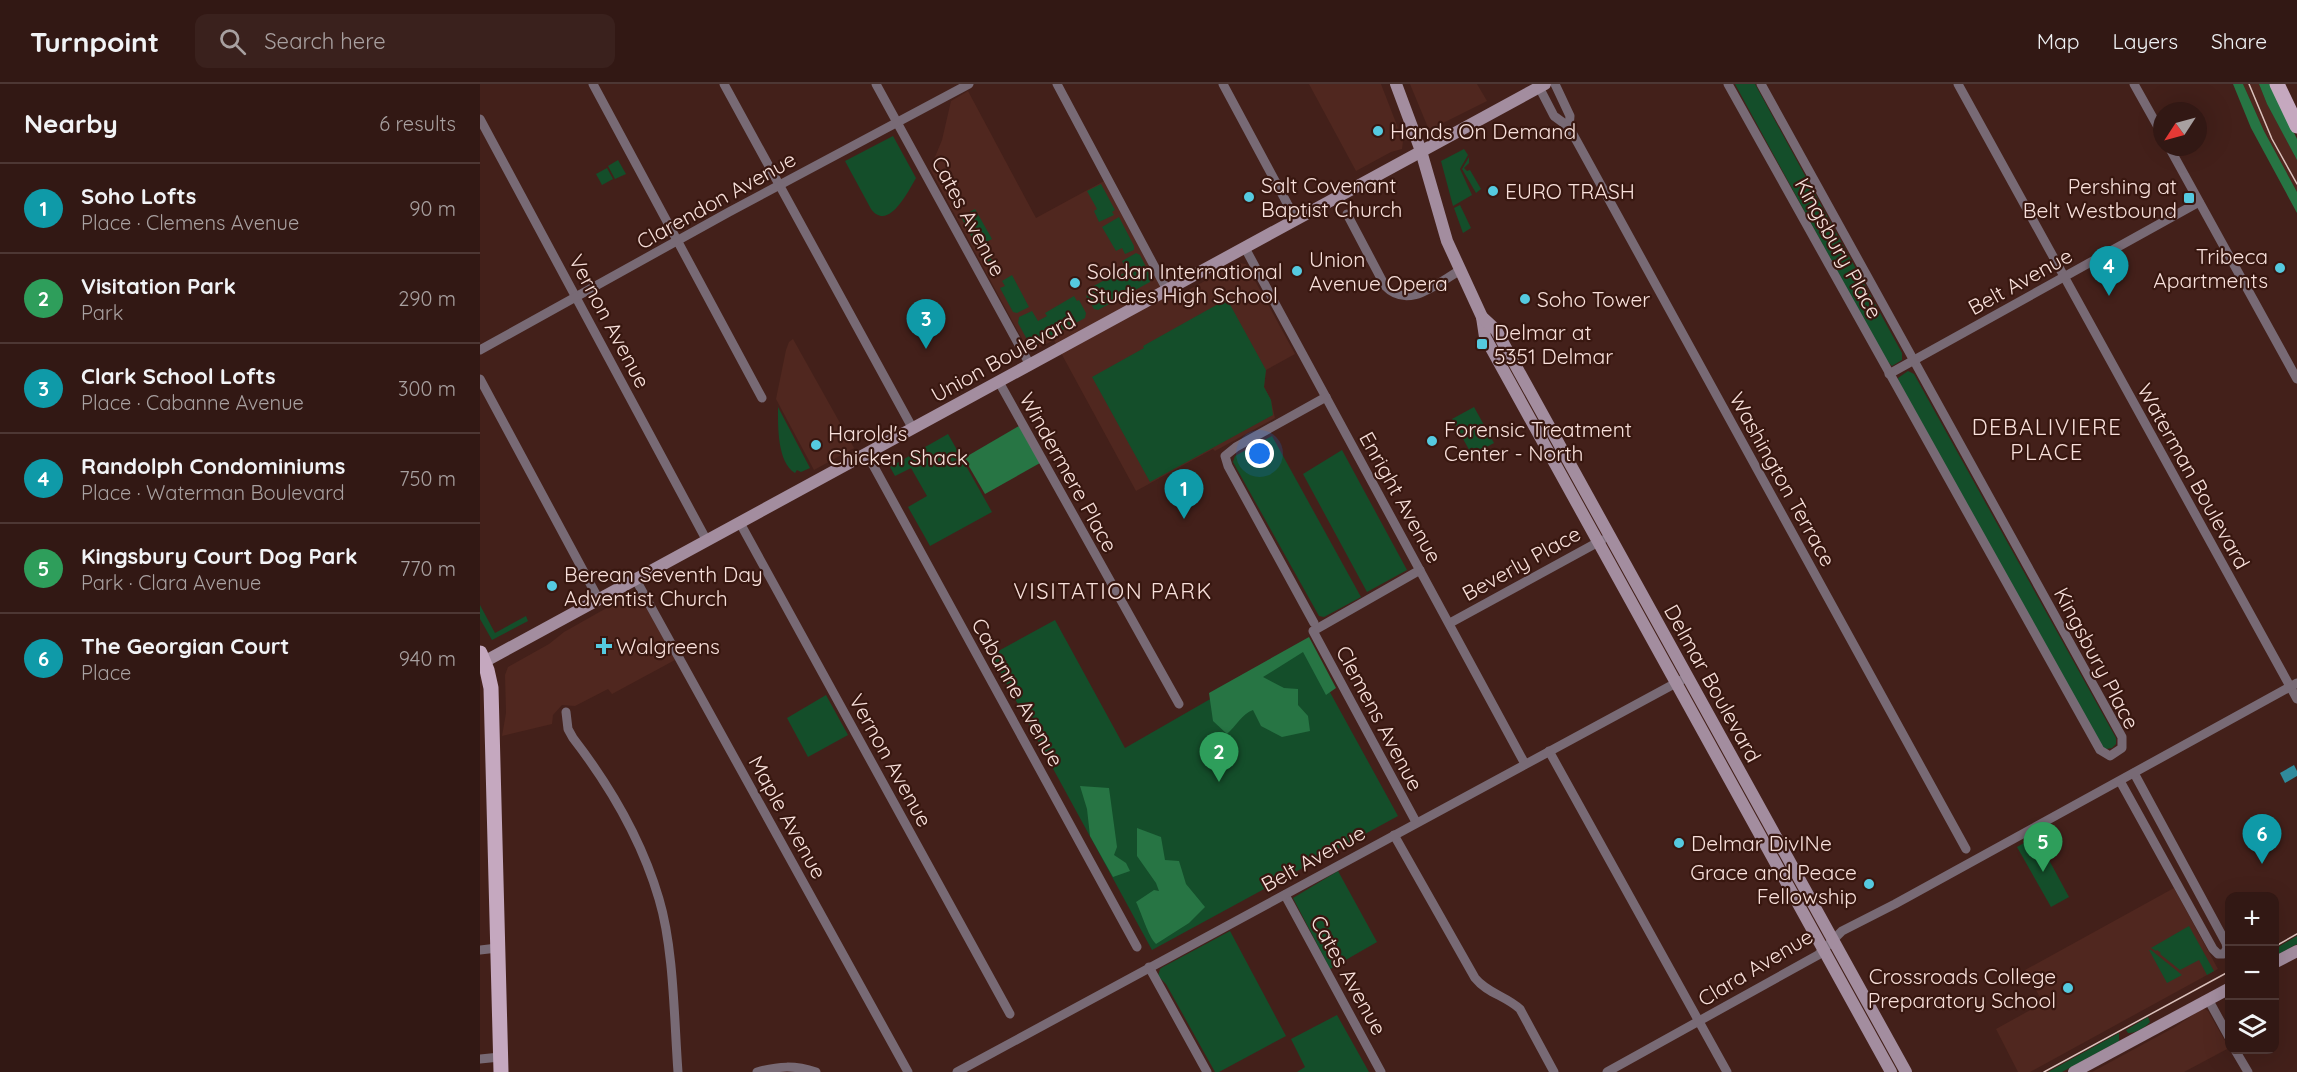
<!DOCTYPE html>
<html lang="en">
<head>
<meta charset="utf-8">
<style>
  body { margin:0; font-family:Quicksand,sans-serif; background:#3a211d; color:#f1f3f6 }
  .controls { position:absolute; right:18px; bottom:18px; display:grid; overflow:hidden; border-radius:12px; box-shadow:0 6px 24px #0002 }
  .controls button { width:54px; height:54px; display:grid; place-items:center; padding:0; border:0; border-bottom:2px solid #4d3734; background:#321814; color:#f1f3f6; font:30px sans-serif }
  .compass { position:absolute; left:1673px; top:18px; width:54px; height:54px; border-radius:50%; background:#321814; box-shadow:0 6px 24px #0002; rotate:234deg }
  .you { position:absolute; left:780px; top:370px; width:21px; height:21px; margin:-15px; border:4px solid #fff; border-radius:50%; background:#1a73e8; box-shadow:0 0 0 9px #1a73e833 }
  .badge { display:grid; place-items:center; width:39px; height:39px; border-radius:50%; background:#1a73e8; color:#fff; font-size:20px; font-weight:700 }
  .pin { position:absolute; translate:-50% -50px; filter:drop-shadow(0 2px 3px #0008) }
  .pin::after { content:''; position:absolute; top:32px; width:21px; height:18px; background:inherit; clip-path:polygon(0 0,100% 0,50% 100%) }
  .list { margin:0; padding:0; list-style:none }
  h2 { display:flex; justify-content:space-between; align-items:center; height:78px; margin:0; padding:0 24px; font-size:26px }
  h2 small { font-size:20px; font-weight:400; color:#a8a0a0 }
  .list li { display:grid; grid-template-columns:39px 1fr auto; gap:18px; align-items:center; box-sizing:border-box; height:90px; padding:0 24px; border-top:2px solid #4d3734 }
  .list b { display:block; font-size:22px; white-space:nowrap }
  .list p { margin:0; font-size:20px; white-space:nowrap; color:#a8a0a0 }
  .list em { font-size:20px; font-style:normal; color:#a8a0a0 }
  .icon { flex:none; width:33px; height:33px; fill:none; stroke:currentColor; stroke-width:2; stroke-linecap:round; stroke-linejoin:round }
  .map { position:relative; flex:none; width:1817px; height:988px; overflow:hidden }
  header { display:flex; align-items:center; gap:36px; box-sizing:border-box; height:84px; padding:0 30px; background:#321814; border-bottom:2px solid #4d3734 }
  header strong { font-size:28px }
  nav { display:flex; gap:33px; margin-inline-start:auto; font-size:21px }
  .search { width:420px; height:54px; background:#3a211d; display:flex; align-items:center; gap:15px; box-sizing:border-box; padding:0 21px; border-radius:12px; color:#a8a0a0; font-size:22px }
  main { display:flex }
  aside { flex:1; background:#321814 }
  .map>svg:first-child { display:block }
  .built { fill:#50271f }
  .green { fill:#144e2a }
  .forest { fill:#277544 }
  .water { fill:#308b9c }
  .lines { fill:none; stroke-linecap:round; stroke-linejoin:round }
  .street { stroke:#786a75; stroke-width:9 }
  .secondary { stroke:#a38d9f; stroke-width:12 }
  .primary { stroke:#c5a8bf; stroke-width:15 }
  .tram { stroke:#dcc2bd; stroke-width:1.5 }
  .poi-dot { fill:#55cae0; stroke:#381710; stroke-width:2 }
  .labels { text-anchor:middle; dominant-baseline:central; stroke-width:4.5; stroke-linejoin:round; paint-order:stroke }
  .poi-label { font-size:21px; fill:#f8e0db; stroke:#381710; text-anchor:start }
  .street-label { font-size:21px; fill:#f8e0db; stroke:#381710 }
  .neighbourhood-label { font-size:22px; letter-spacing:1.5px; fill:#f8e0db; stroke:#381710 }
</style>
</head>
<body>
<header>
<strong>Turnpoint</strong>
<div class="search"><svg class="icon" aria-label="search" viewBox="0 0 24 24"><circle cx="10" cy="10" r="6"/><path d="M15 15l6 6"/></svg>Search here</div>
<nav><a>Map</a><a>Layers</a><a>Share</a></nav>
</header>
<main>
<aside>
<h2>Nearby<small>6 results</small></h2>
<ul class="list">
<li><span class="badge" style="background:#0f9aa8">1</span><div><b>Soho Lofts</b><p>Place · Clemens Avenue</p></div><em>90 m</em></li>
<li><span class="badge" style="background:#2e9e5b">2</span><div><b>Visitation Park</b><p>Park</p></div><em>290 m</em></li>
<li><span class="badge" style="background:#0f9aa8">3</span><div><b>Clark School Lofts</b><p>Place · Cabanne Avenue</p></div><em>300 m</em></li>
<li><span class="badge" style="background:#0f9aa8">4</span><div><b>Randolph Condominiums</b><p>Place · Waterman Boulevard</p></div><em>750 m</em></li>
<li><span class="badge" style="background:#2e9e5b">5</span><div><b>Kingsbury Court Dog Park</b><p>Park · Clara Avenue</p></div><em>770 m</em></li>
<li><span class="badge" style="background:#0f9aa8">6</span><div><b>The Georgian Court</b><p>Place</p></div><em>940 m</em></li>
</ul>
</aside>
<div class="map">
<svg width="1817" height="988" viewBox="0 0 1817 988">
  <rect width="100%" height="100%" fill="#43201a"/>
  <!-- built -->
  <g class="built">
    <polygon points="829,0 901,0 923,57 922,65 911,68 876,87"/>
    <polygon points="930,0 997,0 1007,17 949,46"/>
    <polygon points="1763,0 1779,0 1787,20 1817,76 1817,108 1784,47"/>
    <polygon points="488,7 556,134 624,97 688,217 758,179 766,180 815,270 786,286 784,303 791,316 795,334 735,367 733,365 656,407 574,256 555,266 547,264 450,85 462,56 471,17"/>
    <polygon points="313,255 374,364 334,386 296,315 306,266 309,258"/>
    <polygon points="155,508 159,510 195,576 132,610 128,605 95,622 82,621 73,631 72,640 22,652 26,629 25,591 28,583 69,560 84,548"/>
    <polygon points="1694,804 1738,885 1550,988 1538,988 1516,945 1563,919 1545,886"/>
    <polygon points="1723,924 1728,927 1749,964 1704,988 1612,988 1695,943"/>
  </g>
  <!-- green -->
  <g class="green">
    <polygon points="1255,0 1275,0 1422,269 1422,276 1412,282 1405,275"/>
    <path d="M 413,52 L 436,94 C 428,108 408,148 391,125 L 365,77 Z"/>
    <polygon points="984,65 988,71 980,85 992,111 973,122 961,77"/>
    <polygon points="989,73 989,79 984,84 987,87 990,86 1001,105 996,109 982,85"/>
    <polygon points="138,76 146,90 135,95 128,82"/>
    <polygon points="127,84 133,95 122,101 116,90"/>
    <polygon points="621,100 635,126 632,128 634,131 619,138 614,127 617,125 607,107"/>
    <polygon points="980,121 991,144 983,149 974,124"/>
    <polygon points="495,125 512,155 497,163 481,133"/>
    <polygon points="639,133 654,162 654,166 645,170 642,164 636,167 622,143"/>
    <polygon points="508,168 515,183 514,193 502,171"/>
    <polygon points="656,169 660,171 671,193 670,198 618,226 614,225 606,212 609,210 606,206 638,189 639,192 647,187 642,177"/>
    <polygon points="532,191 549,223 537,229 533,228 520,204 525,202 522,197"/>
    <polygon points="594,212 597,217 599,216 606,229 605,234 555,261 549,259 538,239 539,233 552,227 558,237 567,232 565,229"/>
    <polygon points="747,215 786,286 784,303 791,316 793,331 670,398 612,293 664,264 663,262"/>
    <polygon points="1428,287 1434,290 1636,654 1636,660 1632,664 1626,665 1622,663 1419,298 1418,294"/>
    <path d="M 298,323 L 330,384 L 321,388 L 317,386 L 315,389 C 297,378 298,342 298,323 Z"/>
    <polygon points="994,323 1014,359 992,371 972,335"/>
    <polygon points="468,350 512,428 450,462 428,423 447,412 431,384 415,392 410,383"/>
    <polygon points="792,352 881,513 844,533 839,532 753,378 755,372"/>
    <polygon points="862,366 927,486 887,508 823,390"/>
    <polygon points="0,521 15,549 46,532 48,537 12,556 0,535"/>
    <polygon points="575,536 645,664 824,561 918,732 672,866 511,571"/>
    <polygon points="346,611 368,651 328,673 307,634"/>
    <polygon points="1556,752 1589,813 1571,823 1537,763"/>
    <polygon points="858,787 897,858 850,885 813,814"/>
    <polygon points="1709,842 1734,887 1727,891 1719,876 1700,886 1680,870 1681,869 1677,866 1676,867 1671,864"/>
    <polygon points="750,847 806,952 739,988 735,988 686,900 678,892 680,885 683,883"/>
    <polygon points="1817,852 1817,860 1795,872 1795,865"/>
    <polygon points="1669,866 1671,866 1702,891 1687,899"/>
    <polygon points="857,931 889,988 817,988 825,983 811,955"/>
    <path d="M 1668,933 L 1670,938 C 1666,943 1654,950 1648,949 L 1646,946 Z"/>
    <polygon points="1639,949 1639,957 1582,988 1568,988"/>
  </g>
  <!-- forest -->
  <g class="forest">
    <polygon points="1753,0 1763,0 1784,47 1817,108 1817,129 1771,44"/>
    <polygon points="1779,0 1791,0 1817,55 1817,76 1787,20"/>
    <polygon points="539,342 560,379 505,410 484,374"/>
    <path d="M 829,553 L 856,604 L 846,611 L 823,568 L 783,593 L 804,604 L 818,605 L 818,621 L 828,632 L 830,647 L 802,653 L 781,642 L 773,626 C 762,630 756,642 747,650 L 733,637 L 729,609 Z"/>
    <polygon points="600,702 629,704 637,763 634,771 646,779 650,787 633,793 610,752 607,725"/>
    <path d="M 657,744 L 681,753 L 685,776 L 699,777 L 706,800 L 725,823 L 709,839 L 676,860 C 668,852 662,830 656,818 L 674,806 L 679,807 L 676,799 L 657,772 Z"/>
  </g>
  <!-- water -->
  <polygon class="water" points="1814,681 1817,687 1817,692 1805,699 1800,689"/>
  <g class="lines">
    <!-- street -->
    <g class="street">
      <polyline points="113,0 282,314"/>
      <polyline points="244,0 433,345"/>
      <polyline points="396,0 550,281"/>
      <polyline points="577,0 687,206"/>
      <polyline points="743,0 816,136"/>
      <polyline points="1075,0 1090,32 1089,43"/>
      <polyline points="1248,0 1620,666 1630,672 1642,664 1642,653 1281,0"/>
      <polyline points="1478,0 1817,615"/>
      <polyline points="1654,0 1682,50"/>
      <polyline points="1059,3 1074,32 1089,43"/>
      <polyline points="0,35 227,457"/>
      <polyline points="1089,43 1486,765"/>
      <polyline points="1689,63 1817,295"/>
      <path d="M 867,130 L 905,202 C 928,226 956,200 979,187"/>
      <polyline points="765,164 1045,680"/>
      <polyline points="0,266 249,128 489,0"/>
      <polyline points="1409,290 1719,118"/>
      <polyline points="0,295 119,516"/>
      <polyline points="519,298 699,620"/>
      <polyline points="387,370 657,863"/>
      <polyline points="260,439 530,930"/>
      <polyline points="156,496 428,988"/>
      <polyline points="834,539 748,382 745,372 756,363 846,313"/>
      <polyline points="970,539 1122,456"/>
      <path d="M 86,628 L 88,645 L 93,654 C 130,702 162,757 179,815 C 194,865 194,935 198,988"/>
      <polyline points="1069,667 1247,988"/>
      <polyline points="1640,697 1733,865 1738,870 1744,870 1747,864 1746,859 1654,689"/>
      <polyline points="936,738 833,547 940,486"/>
      <path d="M 914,751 L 995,894 C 1007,909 1026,912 1040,925 L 1074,988"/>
      <polyline points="805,811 901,988"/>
      <polyline points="0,866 17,864"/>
      <polyline points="669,883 727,988"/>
      <polyline points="1728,915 1750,955"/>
      <polyline points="1755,966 1768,988"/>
      <polyline points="0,975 20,973"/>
      <path d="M 277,988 C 298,982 315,981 336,988"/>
      <polyline points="477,988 1207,593"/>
      <polyline points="1127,988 1338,871 1362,847 1415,820 1817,599"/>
    </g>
    <!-- secondary -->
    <g class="secondary">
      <polyline points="916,0 941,67 967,157 1002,233 1005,253 1411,988"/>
      <polyline points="1002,233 1016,246 1426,988"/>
      <polyline points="0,580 1065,0"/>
      <polyline points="1794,879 1817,867"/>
      <polyline points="1594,988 1750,904"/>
    </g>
    <!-- primary -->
    <g class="primary">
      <polyline points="1797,0 1817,42"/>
      <polyline points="0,569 7,586 11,604 21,988"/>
    </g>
    <!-- tram -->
    <g class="tram">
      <polyline points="1769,0 1792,55 1817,100"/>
      <polyline points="1794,863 1817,850"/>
      <polyline points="1564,988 1750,887"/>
    </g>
  </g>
  <!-- markers -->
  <g class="poi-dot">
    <circle cx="898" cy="47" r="6"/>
    <circle cx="1013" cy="107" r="6"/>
    <circle cx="769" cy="113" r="6"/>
    <rect x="1703" y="108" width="12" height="12" rx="3"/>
    <circle cx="1800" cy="184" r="6"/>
    <circle cx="817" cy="187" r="6"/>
    <circle cx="595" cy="199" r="6"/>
    <circle cx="1045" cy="215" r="6"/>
    <rect x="996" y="254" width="12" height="12" rx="3"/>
    <circle cx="952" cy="357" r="6"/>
    <circle cx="336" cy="361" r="6"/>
    <circle cx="72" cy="502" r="6"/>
    <path d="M121 553h6v6h6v6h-6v6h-6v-6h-6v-6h6z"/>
    <circle cx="1199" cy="759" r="6"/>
    <circle cx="1389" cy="800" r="6"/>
    <circle cx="1588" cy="904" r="6"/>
  </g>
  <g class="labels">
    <!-- poi labels -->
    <g class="poi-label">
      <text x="910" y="47">Hands On Demand</text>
      <text x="781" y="101">Salt Covenant<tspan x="781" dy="24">Baptist Church</tspan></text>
      <text x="1697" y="102" text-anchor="end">Pershing at<tspan x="1697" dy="24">Belt Westbound</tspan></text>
      <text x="1025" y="107">EURO TRASH</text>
      <text x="1788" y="172" text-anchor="end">Tribeca<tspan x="1788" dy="24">Apartments</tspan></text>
      <text x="829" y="175">Union<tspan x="829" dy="24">Avenue Opera</tspan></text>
      <text x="607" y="187">Soldan International<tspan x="607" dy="24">Studies High School</tspan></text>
      <text x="1057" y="215">Soho Tower</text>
      <text x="1014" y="248">Delmar at<tspan x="1014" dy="24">5351 Delmar</tspan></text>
      <text x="964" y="345">Forensic Treatment<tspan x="964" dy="24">Center - North</tspan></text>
      <text x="348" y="349">Harold's<tspan x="348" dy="24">Chicken Shack</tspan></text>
      <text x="84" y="490">Berean Seventh Day<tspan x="84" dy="24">Adventist Church</tspan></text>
      <text x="136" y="562">Walgreens</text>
      <text x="1211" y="759">Delmar DivINe</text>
      <text x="1377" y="788" text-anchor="end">Grace and Peace<tspan x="1377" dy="24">Fellowship</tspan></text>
      <text x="1576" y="892" text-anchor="end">Crossroads College<tspan x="1576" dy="24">Preparatory School</tspan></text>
    </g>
    <!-- street labels -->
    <g class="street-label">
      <text transform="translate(236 116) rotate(-29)">Clarendon Avenue</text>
      <text transform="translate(489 132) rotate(62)">Cates Avenue</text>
      <text transform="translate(1359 164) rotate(61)">Kingsbury Place</text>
      <text transform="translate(1540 197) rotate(-29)">Belt Avenue</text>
      <text transform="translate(130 237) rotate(62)">Vernon Avenue</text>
      <text transform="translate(523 273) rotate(-29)">Union Boulevard</text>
      <text transform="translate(589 388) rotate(61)">Windermere Place</text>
      <text transform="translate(1714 392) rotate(61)">Waterman Boulevard</text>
      <text transform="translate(1303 395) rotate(61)">Washington Terrace</text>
      <text transform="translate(921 413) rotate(61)">Enright Avenue</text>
      <text transform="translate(1041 479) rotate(-29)">Beverly Place</text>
      <text transform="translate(1617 574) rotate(62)">Kingsbury Place</text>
      <text transform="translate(1233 599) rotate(61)">Delmar Boulevard</text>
      <text transform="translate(538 608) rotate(61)">Cabanne Avenue</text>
      <text transform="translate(900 634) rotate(62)">Clemens Avenue</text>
      <text transform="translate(411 676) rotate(61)">Vernon Avenue</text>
      <text transform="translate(308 733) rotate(61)">Maple Avenue</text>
      <text transform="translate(833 774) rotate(-29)">Belt Avenue</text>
      <text transform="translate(1275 883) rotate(-31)">Clara Avenue</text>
      <text transform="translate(869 891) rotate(61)">Cates Avenue</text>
    </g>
    <!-- neighbourhood labels -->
    <g class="neighbourhood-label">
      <text x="1567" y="343">DEBALIVIERE<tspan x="1567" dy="25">PLACE</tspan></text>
      <text x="633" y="507">VISITATION PARK</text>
    </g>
  </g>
</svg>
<div class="controls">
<button>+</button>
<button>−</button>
<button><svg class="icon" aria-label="layers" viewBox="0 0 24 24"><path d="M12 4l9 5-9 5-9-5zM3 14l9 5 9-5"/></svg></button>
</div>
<svg class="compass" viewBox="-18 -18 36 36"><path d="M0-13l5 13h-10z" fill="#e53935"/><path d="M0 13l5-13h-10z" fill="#a8a0a0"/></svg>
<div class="you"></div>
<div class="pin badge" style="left:704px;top:435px;background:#0f9aa8">1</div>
<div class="pin badge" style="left:739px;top:698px;background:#2e9e5b">2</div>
<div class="pin badge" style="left:446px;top:265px;background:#0f9aa8">3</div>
<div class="pin badge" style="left:1629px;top:212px;background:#0f9aa8">4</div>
<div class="pin badge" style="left:1563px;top:788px;background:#2e9e5b">5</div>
<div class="pin badge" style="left:1782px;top:780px;background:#0f9aa8">6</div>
</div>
</main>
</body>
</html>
